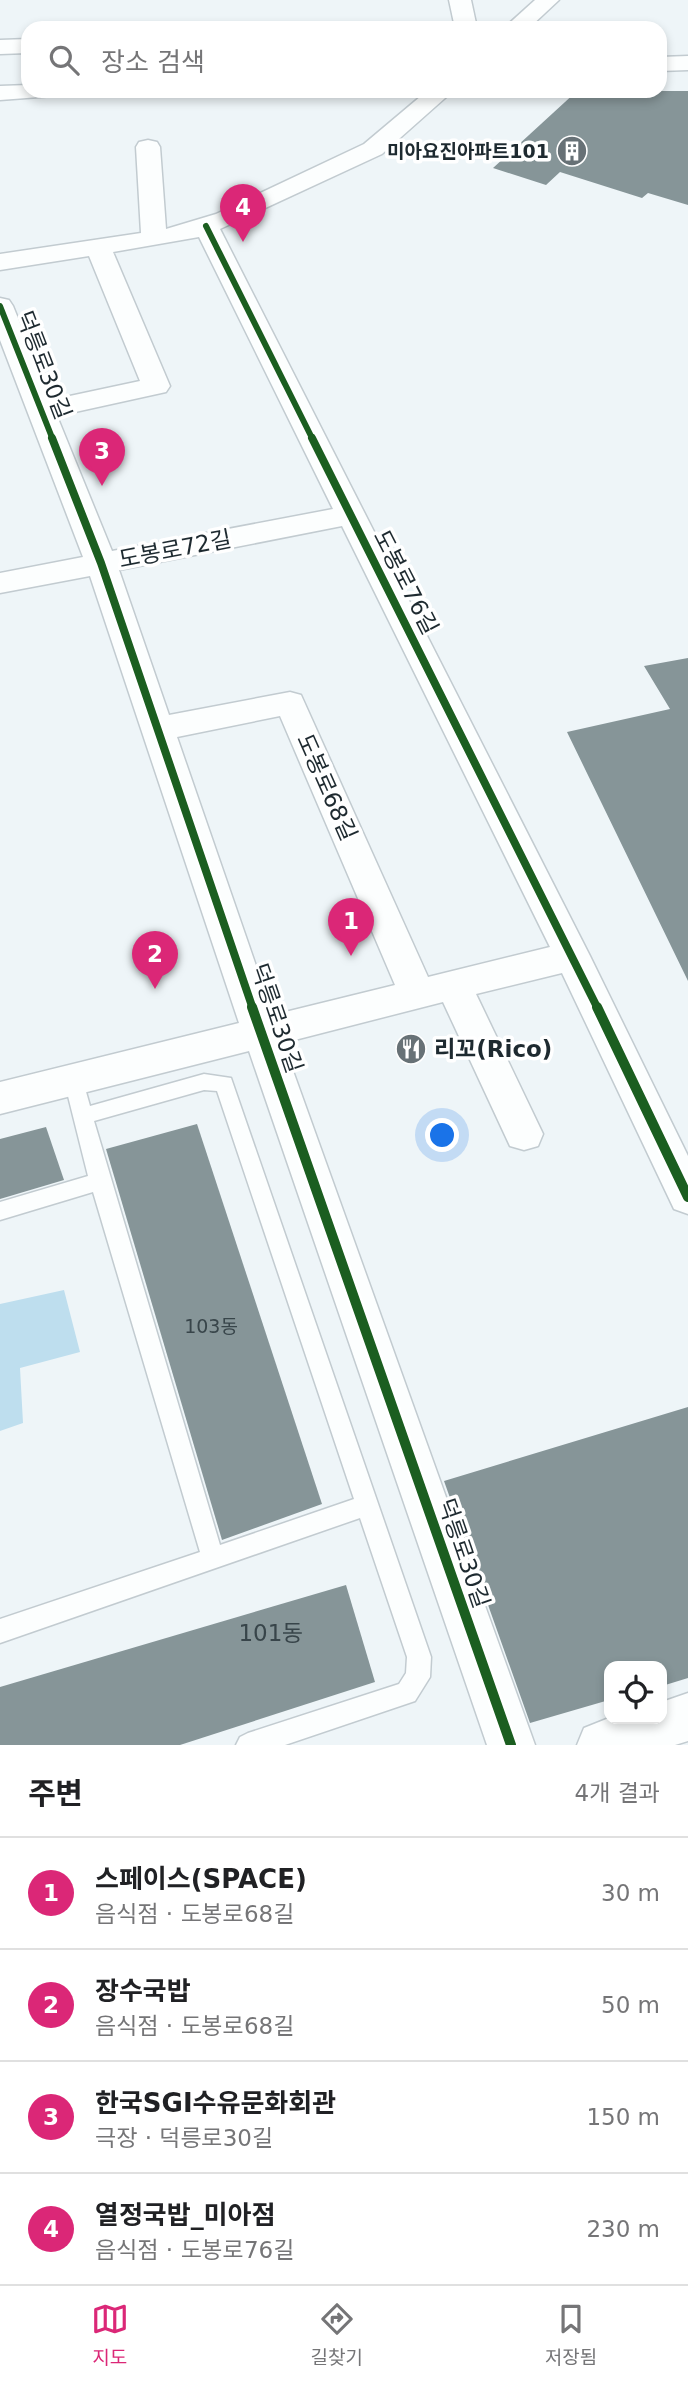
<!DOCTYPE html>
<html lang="ko">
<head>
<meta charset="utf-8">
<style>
  body { margin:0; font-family:"DejaVu Sans","Noto Sans KR",sans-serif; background:#f2f2f2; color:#202124 }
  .controls { position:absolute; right:21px; bottom:21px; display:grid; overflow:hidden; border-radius:14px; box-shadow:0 4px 10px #0003 }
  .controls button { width:63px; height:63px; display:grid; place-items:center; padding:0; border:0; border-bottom:2px solid #e0e0e0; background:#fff; color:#202124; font:35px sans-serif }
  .you { position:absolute; left:443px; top:1136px; width:24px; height:24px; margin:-18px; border:5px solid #fff; border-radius:50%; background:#1a73e8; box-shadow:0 0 0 10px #1a73e833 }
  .badge { display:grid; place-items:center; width:46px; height:46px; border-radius:50%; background:#db2777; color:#fff; font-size:23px; font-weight:700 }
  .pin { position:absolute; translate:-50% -58px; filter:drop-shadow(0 2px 4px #0008) }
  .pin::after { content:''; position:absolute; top:37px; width:24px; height:21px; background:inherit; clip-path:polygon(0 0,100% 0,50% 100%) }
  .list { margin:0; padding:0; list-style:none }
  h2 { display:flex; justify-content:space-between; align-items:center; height:91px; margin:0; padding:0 28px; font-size:30px }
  h2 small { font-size:23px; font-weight:400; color:#757577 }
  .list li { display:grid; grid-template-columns:46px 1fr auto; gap:21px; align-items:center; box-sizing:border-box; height:112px; padding:0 28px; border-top:2px solid #e0e0e0 }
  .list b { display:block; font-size:26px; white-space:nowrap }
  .list p { margin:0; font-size:23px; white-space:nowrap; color:#757577 }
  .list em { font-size:23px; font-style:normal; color:#757577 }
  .icon { flex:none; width:38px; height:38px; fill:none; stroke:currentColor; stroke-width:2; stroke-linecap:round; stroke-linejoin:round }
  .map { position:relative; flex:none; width:688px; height:1745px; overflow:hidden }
  .search { position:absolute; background:#fff; box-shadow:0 4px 10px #0003; left:21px; right:21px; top:21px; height:77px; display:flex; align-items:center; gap:18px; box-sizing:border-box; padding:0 24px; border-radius:21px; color:#757577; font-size:26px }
  .sheet { height:539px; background:#fff }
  nav { display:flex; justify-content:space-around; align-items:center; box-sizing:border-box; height:98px; border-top:2px solid #e0e0e0; background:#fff; font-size:19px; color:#757577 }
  nav a { display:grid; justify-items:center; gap:4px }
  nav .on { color:#db2777 }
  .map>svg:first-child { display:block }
  .green { fill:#bedeee }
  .building { fill:#869598 }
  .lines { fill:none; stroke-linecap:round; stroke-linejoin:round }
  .lane-casing { stroke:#c2cbd0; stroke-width:3 }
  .street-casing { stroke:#c2cbd0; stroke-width:3 }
  .lane { fill:#fcfefe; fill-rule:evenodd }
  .street { fill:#fcfefe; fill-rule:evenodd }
  .cycleway-far2-casing { stroke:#fff; stroke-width:10 }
  .cycleway-far1-casing { stroke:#fff; stroke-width:12 }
  .cycleway-casing { stroke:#fff; stroke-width:15 }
  .cycleway-far2 { stroke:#1b5e20; stroke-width:6 }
  .cycleway-far1 { stroke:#1b5e20; stroke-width:8 }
  .cycleway { stroke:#1b5e20; stroke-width:10 }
  .labels { text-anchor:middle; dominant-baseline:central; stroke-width:7; stroke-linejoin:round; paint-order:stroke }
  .far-poi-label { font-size:19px; font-weight:bold; fill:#1e2a30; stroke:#fff; text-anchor:end }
  .number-label { font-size:19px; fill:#38454a }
  .street-label { font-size:23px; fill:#1e2a30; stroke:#fff }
  .poi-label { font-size:23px; font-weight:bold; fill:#1e2a30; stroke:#fff; text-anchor:start }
  .near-number-label { font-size:23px; fill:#38454a }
</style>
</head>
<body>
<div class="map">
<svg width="688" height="1745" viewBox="0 0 688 1745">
  <rect width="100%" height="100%" fill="#eef5f8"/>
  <!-- green -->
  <polygon class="green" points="64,1290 80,1352 20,1368 23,1423 0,1431 0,1304"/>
  <!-- building -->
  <g class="building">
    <polygon points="577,91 688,91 688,205 648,193 642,198 560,172 546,185 493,168"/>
    <polygon points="688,658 688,981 567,732 670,709 644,666"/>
    <polygon points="197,1124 322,1504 222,1540 106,1149"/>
    <polygon points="46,1127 64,1180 0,1199 0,1139"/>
    <polygon points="688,1407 688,1678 662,1686 662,1666 609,1666 609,1700 530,1723 444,1481"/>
    <polygon points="346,1585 375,1682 180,1745 0,1745 0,1687"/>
  </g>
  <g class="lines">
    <!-- lane casing -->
    <g class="lane-casing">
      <path id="lane" d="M 74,1072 L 81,1074 L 90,1106 L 204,1074 L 231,1078 L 431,1657 L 430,1677 L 415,1701 L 285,1745 L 236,1745 L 240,1737 L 248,1733 L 399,1684 L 406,1673 L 407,1657 L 360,1518 L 0,1643 L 0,1619 L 200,1552 L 93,1192 L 0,1220 L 0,1202 L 88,1176 L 64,1080 L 67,1074 ZM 204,1090 L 217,1091 L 354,1499 L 220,1545 L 94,1121 Z"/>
    </g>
    <!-- street casing -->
    <g class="street-casing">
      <g id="street">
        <polygon points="449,0 471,0 477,28 455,28"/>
        <polygon points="535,0 559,0 529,28 504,28"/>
        <polygon points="28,39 28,53 0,54 0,40"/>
        <polygon points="688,56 688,70 660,71 660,57"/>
        <polygon points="28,85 28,91 57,91 53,96 0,100 0,86"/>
        <path d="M 427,91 L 453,91 L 382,154 L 220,229 L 590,956 L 688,1156 L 688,1214 L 674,1209 L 562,973 L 476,994 L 543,1134 L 538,1146 L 524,1150 L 510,1146 L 443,1002 L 283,1043 L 535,1745 L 487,1745 L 249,1051 L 0,1114 L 0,1082 L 239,1023 L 90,576 L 0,593 L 0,573 L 83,557 L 0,340 L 0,298 L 9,300 L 13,306 L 51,400 L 140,381 L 89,256 L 0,270 L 0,254 L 141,233 L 136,147 L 139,142 L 148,140 L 157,142 L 160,147 L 166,229 L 216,214 L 364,144 ZM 199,237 L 333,509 L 112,551 L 57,416 L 166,392 L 170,386 L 113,252 ZM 342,526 L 550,947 L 428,977 L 301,695 L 290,692 L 169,715 L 119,570 ZM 280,716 L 395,985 L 273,1015 L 177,737 Z"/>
        <polygon points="688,1693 688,1741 675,1745 577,1745 584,1728 609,1718 662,1719 662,1702"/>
      </g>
    </g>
    <!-- lane -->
    <use href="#lane" class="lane"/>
    <!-- street -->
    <use href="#street" class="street"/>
    <!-- cycleway-far2 casing -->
    <g class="cycleway-far2-casing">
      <g id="cycleway-far2">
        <polyline points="206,226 313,440"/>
        <polyline points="0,306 53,440"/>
      </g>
    </g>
    <!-- cycleway-far1 casing -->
    <g class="cycleway-far1-casing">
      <g id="cycleway-far1">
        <polyline points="52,438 101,563 253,1009"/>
        <polyline points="312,438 598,1009"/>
      </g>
    </g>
    <!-- cycleway casing -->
    <g class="cycleway-casing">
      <g id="cycleway">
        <polyline points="252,1007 511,1745"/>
        <polyline points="597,1007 688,1197"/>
      </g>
    </g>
    <!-- cycleway-far2 -->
    <use href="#cycleway-far2" class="cycleway-far2"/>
    <!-- cycleway-far1 -->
    <use href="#cycleway-far1" class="cycleway-far1"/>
    <!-- cycleway -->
    <use href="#cycleway" class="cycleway"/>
  </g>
  <!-- icons -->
  <defs>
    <g id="building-disc" transform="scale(1.575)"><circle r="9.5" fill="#677176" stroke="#fff"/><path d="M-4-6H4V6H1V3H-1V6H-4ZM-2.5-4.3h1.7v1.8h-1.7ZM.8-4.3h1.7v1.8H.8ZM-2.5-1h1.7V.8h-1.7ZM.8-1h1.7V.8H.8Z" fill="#fff"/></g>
    <g id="restaurant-disc" transform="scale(1.575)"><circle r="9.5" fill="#677176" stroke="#fff"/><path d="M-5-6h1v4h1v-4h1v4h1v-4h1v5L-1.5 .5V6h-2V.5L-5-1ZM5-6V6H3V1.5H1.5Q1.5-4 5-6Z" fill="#fff"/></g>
  </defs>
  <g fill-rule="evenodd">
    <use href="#building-disc" x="572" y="151"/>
    <use href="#restaurant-disc" x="411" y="1049"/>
  </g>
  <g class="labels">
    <!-- far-poi labels -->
    <g class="far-poi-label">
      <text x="549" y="151">미아요진아파트101</text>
    </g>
    <!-- number labels -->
    <g class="number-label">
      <text x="211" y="1326">103동</text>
    </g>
    <!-- street labels -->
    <g class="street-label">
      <text transform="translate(44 365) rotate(69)">덕릉로30길</text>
      <text transform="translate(175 549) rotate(-11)">도봉로72길</text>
      <text transform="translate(406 582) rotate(63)">도봉로76길</text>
      <text transform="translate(327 787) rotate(66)">도봉로68길</text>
      <text transform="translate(277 1018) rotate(71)">덕릉로30길</text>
      <text transform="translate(464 1553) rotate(71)">덕릉로30길</text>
    </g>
    <!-- poi labels -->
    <g class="poi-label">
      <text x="434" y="1049">리꼬(Rico)</text>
    </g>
    <!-- near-number labels -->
    <g class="near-number-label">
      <text x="271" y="1633">101동</text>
    </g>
  </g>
</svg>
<div class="controls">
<button><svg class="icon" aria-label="locate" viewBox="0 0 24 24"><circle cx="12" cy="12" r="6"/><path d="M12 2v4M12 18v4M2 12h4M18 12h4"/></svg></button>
</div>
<div class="you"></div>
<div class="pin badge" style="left:351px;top:956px">1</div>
<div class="pin badge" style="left:155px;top:989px">2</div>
<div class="pin badge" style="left:102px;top:486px">3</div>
<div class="pin badge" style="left:243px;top:242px">4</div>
<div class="search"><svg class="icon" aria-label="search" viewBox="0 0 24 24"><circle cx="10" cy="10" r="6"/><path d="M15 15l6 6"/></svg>장소 검색</div>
</div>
<section class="sheet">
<h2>주변<small>4개 결과</small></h2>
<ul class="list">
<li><span class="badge">1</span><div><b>스페이스(SPACE)</b><p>음식점 · 도봉로68길</p></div><em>30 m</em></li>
<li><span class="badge">2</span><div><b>장수국밥</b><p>음식점 · 도봉로68길</p></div><em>50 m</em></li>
<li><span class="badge">3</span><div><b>한국SGI수유문화회관</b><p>극장 · 덕릉로30길</p></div><em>150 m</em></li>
<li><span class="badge">4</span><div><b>열정국밥_미아점</b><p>음식점 · 도봉로76길</p></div><em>230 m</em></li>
</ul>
</section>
<nav>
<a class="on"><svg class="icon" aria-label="map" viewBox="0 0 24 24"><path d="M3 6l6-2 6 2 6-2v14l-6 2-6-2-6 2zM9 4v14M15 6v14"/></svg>지도</a>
<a><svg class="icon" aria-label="directions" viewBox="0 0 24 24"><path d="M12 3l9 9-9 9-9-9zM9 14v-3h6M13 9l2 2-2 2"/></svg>길찾기</a>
<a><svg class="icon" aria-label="saved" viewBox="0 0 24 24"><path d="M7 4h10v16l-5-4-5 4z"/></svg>저장됨</a>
</nav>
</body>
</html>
